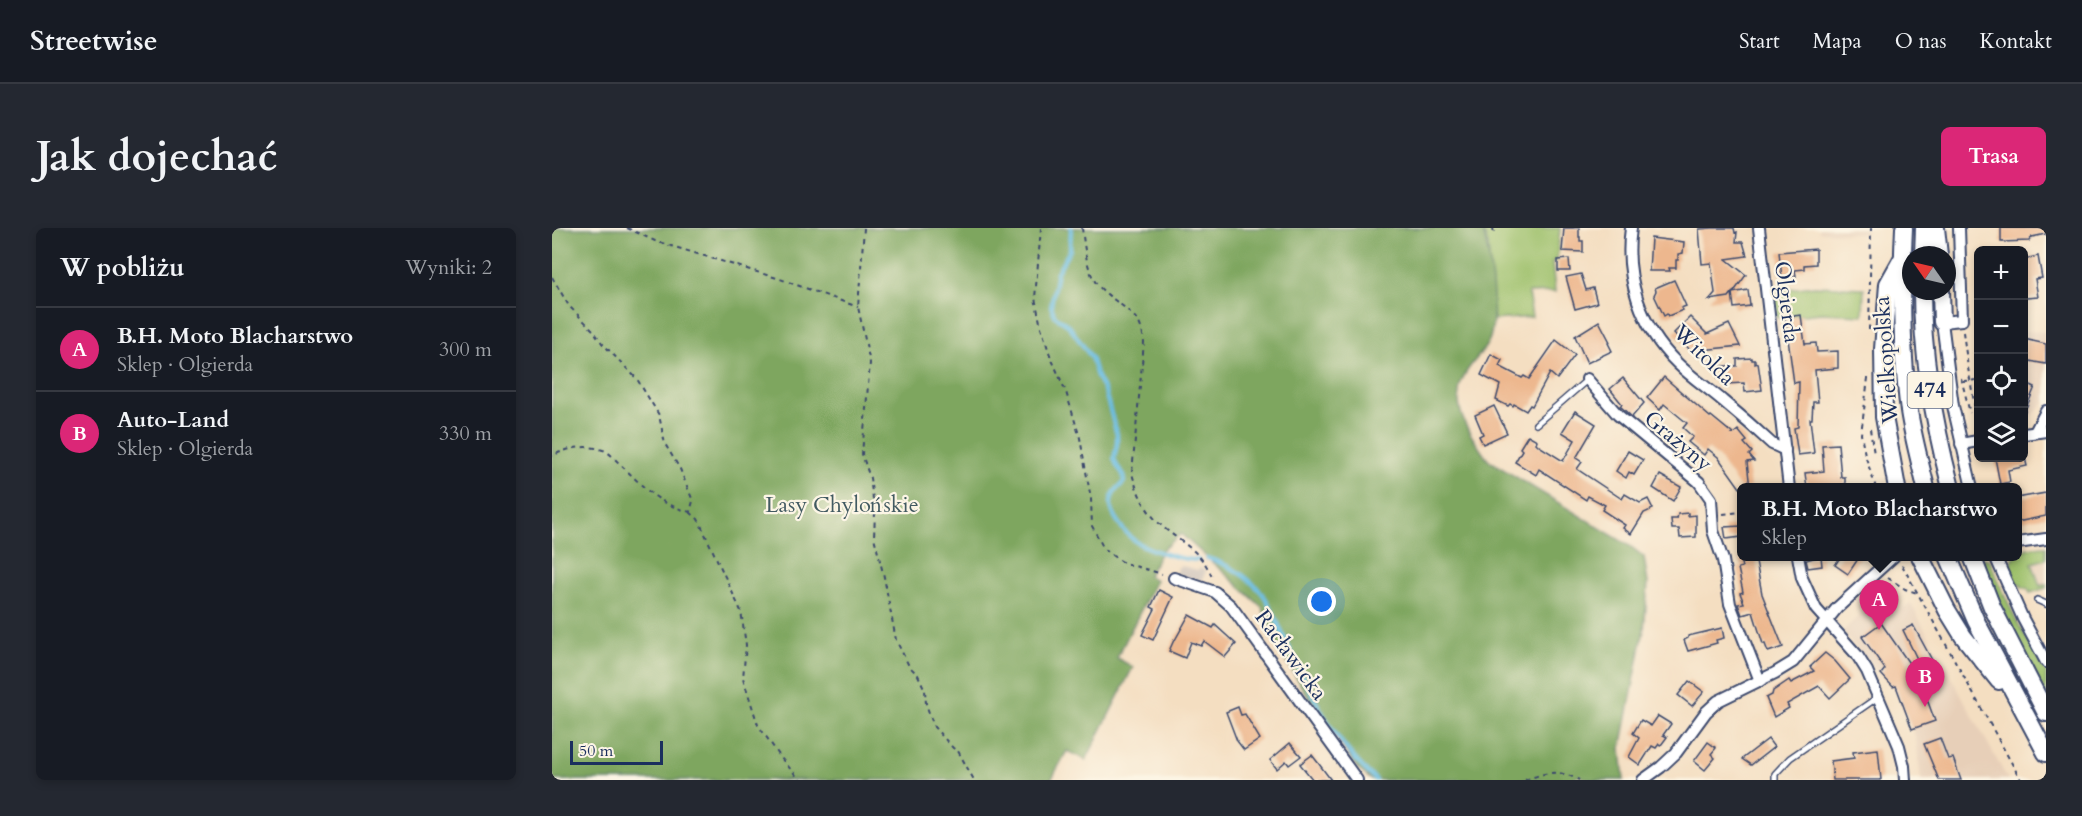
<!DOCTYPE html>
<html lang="pl">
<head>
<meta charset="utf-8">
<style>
  body { margin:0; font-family:Cardo,serif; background:#242831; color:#f1f3f6 }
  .controls { position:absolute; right:18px; top:18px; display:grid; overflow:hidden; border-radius:9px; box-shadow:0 3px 9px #0003 }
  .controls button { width:54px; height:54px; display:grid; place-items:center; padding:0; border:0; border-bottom:2px solid #363941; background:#171b24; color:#f1f3f6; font:30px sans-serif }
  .compass { position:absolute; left:1350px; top:18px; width:54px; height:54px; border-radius:50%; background:#171b24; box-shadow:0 3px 9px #0003; rotate:304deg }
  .scale { position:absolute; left:18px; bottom:15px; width:93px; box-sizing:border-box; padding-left:6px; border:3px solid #1b2f5e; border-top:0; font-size:16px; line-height:21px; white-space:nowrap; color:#1b2f5e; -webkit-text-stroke:4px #fcf5e5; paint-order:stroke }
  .you { position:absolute; left:770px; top:374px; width:21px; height:21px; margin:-15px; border:4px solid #fff; border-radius:50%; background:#1a73e8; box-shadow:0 0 0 9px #1a73e833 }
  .badge { display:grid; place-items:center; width:39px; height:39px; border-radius:50%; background:#db2777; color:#fff; font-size:20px; font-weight:700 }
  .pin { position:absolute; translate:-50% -50px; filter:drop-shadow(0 2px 3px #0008) }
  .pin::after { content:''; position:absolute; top:32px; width:21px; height:18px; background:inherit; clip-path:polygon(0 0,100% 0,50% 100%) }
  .popup { position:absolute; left:1185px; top:255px; width:285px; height:78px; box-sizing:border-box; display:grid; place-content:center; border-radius:9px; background:#171b24; filter:drop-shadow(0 2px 4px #0005); font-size:20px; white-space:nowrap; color:#9ea1a6 }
  .popup b { font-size:22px; color:#f1f3f6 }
  .popup::after { content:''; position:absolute; left:50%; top:100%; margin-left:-12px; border:12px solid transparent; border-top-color:#171b24 }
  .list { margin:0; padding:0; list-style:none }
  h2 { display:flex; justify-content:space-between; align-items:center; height:78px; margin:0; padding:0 24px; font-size:26px }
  h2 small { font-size:20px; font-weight:400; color:#9ea1a6 }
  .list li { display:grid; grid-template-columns:39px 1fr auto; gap:18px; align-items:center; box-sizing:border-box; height:84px; padding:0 24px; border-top:2px solid #363941 }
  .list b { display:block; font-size:22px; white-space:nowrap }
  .list p { margin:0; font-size:20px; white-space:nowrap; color:#9ea1a6 }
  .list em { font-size:20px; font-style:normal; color:#9ea1a6 }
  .icon { flex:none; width:33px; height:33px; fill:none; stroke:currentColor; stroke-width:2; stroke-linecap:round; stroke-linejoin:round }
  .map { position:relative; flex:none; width:1494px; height:552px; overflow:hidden; border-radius:9px }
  header { display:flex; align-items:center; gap:36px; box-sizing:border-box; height:84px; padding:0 30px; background:#171b24; border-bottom:2px solid #363941 }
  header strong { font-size:28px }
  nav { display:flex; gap:33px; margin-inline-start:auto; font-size:21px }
  .intro { display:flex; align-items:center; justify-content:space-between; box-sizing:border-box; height:144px; padding:0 36px }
  h1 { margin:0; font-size:42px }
  .button { padding:15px 27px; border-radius:9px; background:#db2777; color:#fff; font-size:21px; font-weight:700 }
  main { display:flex; gap:36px; padding:0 36px }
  aside { flex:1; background:#171b24; border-radius:9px; box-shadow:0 3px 9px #0003 }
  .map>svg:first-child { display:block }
  .built { fill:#e7cfb8 }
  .industrial { fill:#cec2b9 }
  .green { fill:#9dc06a; stroke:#5c7864; stroke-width:1.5 }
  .forest { fill:#7ea65e; stroke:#4c6a5e; stroke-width:1.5 }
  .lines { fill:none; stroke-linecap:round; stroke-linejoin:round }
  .stream { stroke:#68bde5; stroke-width:4 }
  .building { fill:#edb78e }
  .service-casing { stroke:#3c496d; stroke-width:8 }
  .minor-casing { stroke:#3c496d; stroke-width:14 }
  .primary-casing { stroke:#3c496d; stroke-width:20 }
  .path { stroke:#3c496d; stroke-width:2; stroke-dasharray:4.5 4.5; stroke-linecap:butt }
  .service { stroke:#fff; stroke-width:5 }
  .minor { stroke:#fff; stroke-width:10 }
  .primary { stroke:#fff; stroke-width:16 }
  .labels { text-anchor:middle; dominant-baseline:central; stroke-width:4.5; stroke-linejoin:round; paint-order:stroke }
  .shield { fill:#fcf5e5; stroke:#5e6a86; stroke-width:1.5 }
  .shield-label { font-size:21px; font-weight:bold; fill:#1b2f5e }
  .street-label { font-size:22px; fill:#1b2f5e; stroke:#fcf5e5 }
  .park-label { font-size:22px; fill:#425a62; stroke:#fcf5e5 }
</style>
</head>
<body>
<header>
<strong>Streetwise</strong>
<nav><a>Start</a><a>Mapa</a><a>O nas</a><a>Kontakt</a></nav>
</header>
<div class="intro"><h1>Jak dojechać</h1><a class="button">Trasa</a></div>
<main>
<aside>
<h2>W pobliżu<small>Wyniki: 2</small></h2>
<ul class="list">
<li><span class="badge">A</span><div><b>B.H. Moto Blacharstwo</b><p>Sklep · Olgierda</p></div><em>300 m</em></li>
<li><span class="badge">B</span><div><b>Auto-Land</b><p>Sklep · Olgierda</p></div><em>330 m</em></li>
</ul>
</aside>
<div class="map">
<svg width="1494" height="552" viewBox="0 0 1494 552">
  <rect width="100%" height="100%" fill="#fcf5e5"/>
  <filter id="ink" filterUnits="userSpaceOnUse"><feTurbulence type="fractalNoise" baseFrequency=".0167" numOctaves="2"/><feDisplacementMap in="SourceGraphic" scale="12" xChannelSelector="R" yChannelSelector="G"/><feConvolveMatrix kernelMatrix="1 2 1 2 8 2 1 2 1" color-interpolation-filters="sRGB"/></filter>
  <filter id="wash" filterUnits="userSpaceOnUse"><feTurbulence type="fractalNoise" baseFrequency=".008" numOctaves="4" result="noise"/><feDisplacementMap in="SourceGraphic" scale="24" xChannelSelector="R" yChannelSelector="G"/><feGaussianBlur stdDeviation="1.35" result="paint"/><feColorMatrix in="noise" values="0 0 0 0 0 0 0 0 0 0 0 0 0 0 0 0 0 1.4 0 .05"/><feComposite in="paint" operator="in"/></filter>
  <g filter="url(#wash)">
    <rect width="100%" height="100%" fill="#f4dec1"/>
    <!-- built -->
    <g class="built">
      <polygon points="1267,0 1314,0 1314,6 1267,4"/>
      <polygon points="1472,103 1494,104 1494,172 1486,182 1475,193 1472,194"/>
      <polygon points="1494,331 1494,356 1488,358 1480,335"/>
      <polygon points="1327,368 1338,386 1359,376 1456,552 1369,552 1364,510 1341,460 1290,404"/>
    </g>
    <!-- industrial -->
    <polygon class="industrial" points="630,338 646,342 648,340 654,343 649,354 627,348 625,344 626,339"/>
    <!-- green -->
    <g class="green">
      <polygon points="930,0 1008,0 1005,32 1000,34 1003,64 976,65 980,89 942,92 936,17"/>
      <polygon points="1262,58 1312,60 1311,87 1269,85 1225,90 1221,63"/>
      <path d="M 1494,318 L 1494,331 L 1480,335 L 1488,358 L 1494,356 L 1494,360 L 1478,365 L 1476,361 C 1465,358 1459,348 1457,337 L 1462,329 L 1465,328 C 1469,319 1484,319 1494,318 Z"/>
      <polygon points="1432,330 1437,332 1464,392 1494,444 1494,468 1444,368 1430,333"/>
    </g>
    <!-- forest -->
    <path class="forest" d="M 0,0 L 930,0 C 938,25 946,84 938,110 C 933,124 919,134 912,148 C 896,177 919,209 936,232 L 1078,318 L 1092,329 L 1096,355 L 1092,402 L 1069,520 L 1072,552 L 1040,552 L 1026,548 L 1017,552 L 820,552 L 806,541 L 749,458 L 722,410 L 710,379 L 629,306 L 610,322 L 596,348 L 604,352 L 565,430 L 581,439 L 534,532 L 515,523 L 499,552 L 0,552 Z"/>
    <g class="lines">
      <!-- stream -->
      <g class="stream">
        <path d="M 519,0 L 518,22 L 505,44 L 499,78 L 503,88 L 517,98 L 539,129 L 545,149 L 553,164 L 565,207 L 565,217 L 562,230 L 565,238 L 571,246 L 572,254 C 566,260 560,265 559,273 C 557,286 573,305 583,313 C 596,322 630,332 646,332"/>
        <path d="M 655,330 C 675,336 695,348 709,364 C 719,375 727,400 734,413 C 757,462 782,516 824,552"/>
      </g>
    </g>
    <g id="blocks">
      <!-- building -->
      <g class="building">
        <polygon points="1012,0 1027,0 1027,9 1028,9 1028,13 1031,13 1031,24 1010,23"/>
        <polygon points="1160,0 1182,0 1183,5 1185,4 1184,14 1191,14 1195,28 1174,31 1194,47 1181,65 1196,62 1198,78 1182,80 1180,65 1177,69 1157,72 1163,65 1159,35 1150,36 1147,1"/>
        <polygon points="1449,0 1494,0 1494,6 1480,9 1477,13 1449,14"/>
        <polygon points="1099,10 1132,14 1131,25 1126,26 1126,32 1124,32 1124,40 1117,40 1118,43 1097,43"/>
        <polygon points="1264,21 1264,36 1252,37 1252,41 1243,42 1244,48 1230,50 1227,24"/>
        <polygon points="1486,28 1490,50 1483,51 1486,69 1474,70 1472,69 1472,31"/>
        <polygon points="1017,31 1018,43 1006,43 1006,32"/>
        <polygon points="1029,46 1034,62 1041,60 1045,75 1023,81 1014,49"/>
        <polygon points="1122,52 1134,78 1129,80 1131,82 1116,88 1115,86 1112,88 1102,67 1104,63 1103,60"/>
        <polygon points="1249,87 1253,116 1264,115 1265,124 1286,123 1286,140 1263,142 1266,174 1261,174 1260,191 1258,191 1262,225 1246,227 1242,200 1246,199 1247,154 1242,155 1233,89"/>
        <polygon points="1138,89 1155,106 1177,96 1188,118 1139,123 1122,105"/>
        <polygon points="1047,93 1058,114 1056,115 1060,123 1035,135 1023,108"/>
        <polygon points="1472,111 1494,116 1494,136 1472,132"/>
        <polygon points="1004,112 1023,127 1005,151 998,145 980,178 978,177 974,183 962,176 961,178 958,176 956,178 944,172 948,157 929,147 939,126 950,132 947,138 970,150 972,148 977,151"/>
        <polygon points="1200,130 1200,132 1203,132 1203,136 1206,135 1210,162 1193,164 1192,155 1174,156 1173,151 1166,151 1165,138 1185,138 1185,131"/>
        <polygon points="1112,149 1158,189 1159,188 1181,206 1186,202 1195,213 1192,215 1200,224 1197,227 1202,233 1195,234 1198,260 1188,260 1166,229 1156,221 1152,227 1136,214 1141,209 1131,200 1135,195 1112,176 1108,182 1095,170"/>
        <polygon points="1071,150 1092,175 1080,189 1068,178 1070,176 1058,161"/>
        <polygon points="1472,154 1483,159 1472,185"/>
        <polygon points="942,178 955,205 931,216 927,208 931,206 923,187"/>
        <polygon points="1023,183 1044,196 1024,230 1030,234 1025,241 1070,271 1073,266 1088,275 1096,271 1101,281 1092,285 1079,306 1071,300 1073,297 1050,282 1053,277 1036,268 1034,272 987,241 984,247 963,234 970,222 968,220 976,207 985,212 984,215 987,218 1011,233 1023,212 1010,204"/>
        <polygon points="1286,216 1289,249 1293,249 1293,260 1277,260 1277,258 1255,260 1253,245 1272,243 1270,217"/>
        <polygon points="1076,223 1091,232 1082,247 1077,244 1074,250 1064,243"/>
        <polygon points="1443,230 1473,230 1475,238 1456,242 1458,254 1448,256"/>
        <polygon points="1108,247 1129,259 1121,273 1101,260"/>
        <polygon points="1494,265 1494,288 1465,294 1465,270"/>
        <polygon points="1136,285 1136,288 1144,287 1144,309 1128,310 1127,301 1120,301 1119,291 1125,291 1126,286"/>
        <polygon points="1189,298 1189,309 1174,311 1172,299"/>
        <polygon points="1203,328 1210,366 1231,419 1216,424 1213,416 1211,416 1201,384 1190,387 1186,376 1192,375 1188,365 1191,364 1186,340 1190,339 1188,331"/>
        <polygon points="1269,328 1270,338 1256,340 1254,332"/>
        <polygon points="1289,328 1308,328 1296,346 1283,337"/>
        <polygon points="607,362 621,369 601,412 590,407 603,381 599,379"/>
        <polygon points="637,387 661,400 663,397 684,416 673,429 652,413 649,418 639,414 633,430 617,423 622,412 623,412"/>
        <polygon points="1329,395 1361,441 1368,437 1351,402 1361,397 1387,445 1369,455 1383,493 1360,501 1344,458 1341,459 1329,446 1333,441 1310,409"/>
        <polygon points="1170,400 1172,410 1164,412 1165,415 1136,423 1132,412 1136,410 1136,408"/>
        <polygon points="1273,425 1283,433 1298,451 1278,470 1267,458 1235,476 1237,480 1222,489 1214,470 1220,467 1221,463 1237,452 1239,455 1262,443 1258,439"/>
        <polygon points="1137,453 1152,464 1140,478 1126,467"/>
        <polygon points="686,479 689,487 693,486 708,511 692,522 685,513 674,484"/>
        <polygon points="1106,488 1119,496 1111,507 1115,509 1109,517 1107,516 1104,520 1100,518 1088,537 1077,529 1087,510 1081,505 1089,492 1099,498"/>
        <polygon points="1388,510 1396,531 1401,530 1409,552 1387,552 1372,516"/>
        <polygon points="1216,511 1222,519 1199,537 1190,531"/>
        <polygon points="1156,514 1164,520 1159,526 1163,530 1153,542 1142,533"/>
        <polygon points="738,515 749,528 737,537 734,533 725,541 718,532"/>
        <polygon points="1326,521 1329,552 1281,552 1279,533 1302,530 1301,524"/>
        <polygon points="760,527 767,536 779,552 761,552 748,536"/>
      </g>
    </g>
  </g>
  <g filter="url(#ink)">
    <use href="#blocks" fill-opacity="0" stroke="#3c496d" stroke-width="1.5"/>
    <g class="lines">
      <!-- service casing -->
      <g class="service-casing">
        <g id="service">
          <polyline points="984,196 1035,152"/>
          <polyline points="1485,372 1494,376"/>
          <polyline points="1223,552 1223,546 1238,530 1326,469"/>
        </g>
      </g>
      <!-- minor casing -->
      <g class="minor-casing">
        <g id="minor">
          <path d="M 1079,0 C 1072,49 1089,100 1125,135 C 1139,149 1156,160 1171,173 C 1188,187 1204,201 1220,216 L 1233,222"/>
          <polyline points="1207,0 1237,260"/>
          <polyline points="1407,0 1410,92 1390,94 1401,178 1420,260"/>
          <polyline points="1035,151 1066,187 1147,254 1159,271 1161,303 1171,332 1178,376 1208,453"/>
          <polyline points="1483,204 1494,183"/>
          <polyline points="1472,206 1494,203"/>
          <polyline points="1409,216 1426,213"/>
          <polyline points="1465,315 1494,311"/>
          <polyline points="1246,328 1250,350 1264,381 1305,427 1315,443 1347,518 1352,538 1353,552"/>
          <polyline points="1443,328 1471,391 1494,434"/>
          <polyline points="622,350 663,364 679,378 805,552"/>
          <polyline points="1091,552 1109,539 1124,525 1154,484 1166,473 1223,445 1241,434 1285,380 1342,328"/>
        </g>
      </g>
      <!-- primary casing -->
      <g class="primary-casing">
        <g id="primary">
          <path d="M 1352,0 C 1349,60 1349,123 1357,183 C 1361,209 1368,234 1374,260"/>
          <polyline points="1384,0 1387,27"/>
          <polyline points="1371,27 1372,0"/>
          <path d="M 1370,63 C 1370,129 1382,195 1399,260"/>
          <polyline points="1389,63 1390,94"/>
          <polyline points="1345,260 1332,189 1331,121 1336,56 1350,31"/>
          <polyline points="1368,328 1395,382 1411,408 1447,453"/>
          <polyline points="1396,328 1424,393 1494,525"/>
          <polyline points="1420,328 1440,379 1494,485"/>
        </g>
      </g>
      <!-- path -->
      <g class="path">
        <polyline points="75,0 103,13 228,51 306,79"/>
        <polyline points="312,0 306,79 318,135 310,226 318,250 323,285 322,309 332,349 344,412 357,438 366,447 373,462 374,476 382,499 401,520 406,523 422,552"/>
        <polyline points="489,0 483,70 489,99 498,127 514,164 528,210 539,271 540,298 552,321 561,328 572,335 610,346"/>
        <path d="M 530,0 C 532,16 534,36 541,50 C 551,70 583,80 589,100 C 591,104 591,109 592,114 L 580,245 C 585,265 594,284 610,298 C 630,316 651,323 661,352"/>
        <polyline points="941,0 942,7"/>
        <path d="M 0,49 L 17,78 L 41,102 L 50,115 L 85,151 L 107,187 L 113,216 L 128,241 L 141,273 L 138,284 C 105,275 96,263 72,240 C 66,235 58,224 51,222 C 34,216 15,220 0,228"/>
        <polyline points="1317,102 1319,0"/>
        <polyline points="1411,104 1416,140 1426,196"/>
        <polyline points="1316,150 1309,206 1313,227 1324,260"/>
        <polyline points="1409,150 1418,185"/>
        <polyline points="1411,153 1426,152"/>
        <polyline points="1318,201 1322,226"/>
        <polyline points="138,284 146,291 189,383 194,417 191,450 206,497 229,530 248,552"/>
        <polyline points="1171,286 1189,284"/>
        <polyline points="1350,337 1469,552"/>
        <polyline points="1336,350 1353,361 1365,365"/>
        <path d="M 973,552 C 995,544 1006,541 1027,552"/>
      </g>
      <!-- service -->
      <use href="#service" class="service"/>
      <!-- minor -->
      <use href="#minor" class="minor"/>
      <!-- primary -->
      <use href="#primary" class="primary"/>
    </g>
  </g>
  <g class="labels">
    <!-- shield labels -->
    <rect class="shield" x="1355.5" y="144" width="45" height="36" rx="4.5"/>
    <g class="shield-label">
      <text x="1378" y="162">474</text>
    </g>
    <!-- street labels -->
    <g class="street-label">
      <text transform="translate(1235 74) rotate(83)">Olgierda</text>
      <text transform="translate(1152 127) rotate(44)">Witolda</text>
      <text transform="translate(1334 132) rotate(-94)">Wielkopolska</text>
      <text transform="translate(1126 213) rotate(40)">Grażyny</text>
      <text transform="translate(739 427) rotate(54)">Racławicka</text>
    </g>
    <!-- park labels -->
    <g class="park-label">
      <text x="290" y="277">Lasy Chylońskie</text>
    </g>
  </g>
</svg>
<div class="controls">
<button>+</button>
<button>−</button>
<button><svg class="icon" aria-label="locate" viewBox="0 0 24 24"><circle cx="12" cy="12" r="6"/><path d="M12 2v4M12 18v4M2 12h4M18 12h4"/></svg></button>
<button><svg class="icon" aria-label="layers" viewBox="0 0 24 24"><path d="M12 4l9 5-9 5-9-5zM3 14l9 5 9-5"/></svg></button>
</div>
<svg class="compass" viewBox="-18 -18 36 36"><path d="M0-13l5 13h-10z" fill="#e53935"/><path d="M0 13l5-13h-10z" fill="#9ea1a6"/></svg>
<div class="scale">50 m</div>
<div class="you"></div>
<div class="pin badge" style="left:1327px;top:402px">A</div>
<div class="popup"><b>B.H. Moto Blacharstwo</b>Sklep</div>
<div class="pin badge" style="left:1373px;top:479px">B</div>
</div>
</main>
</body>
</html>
